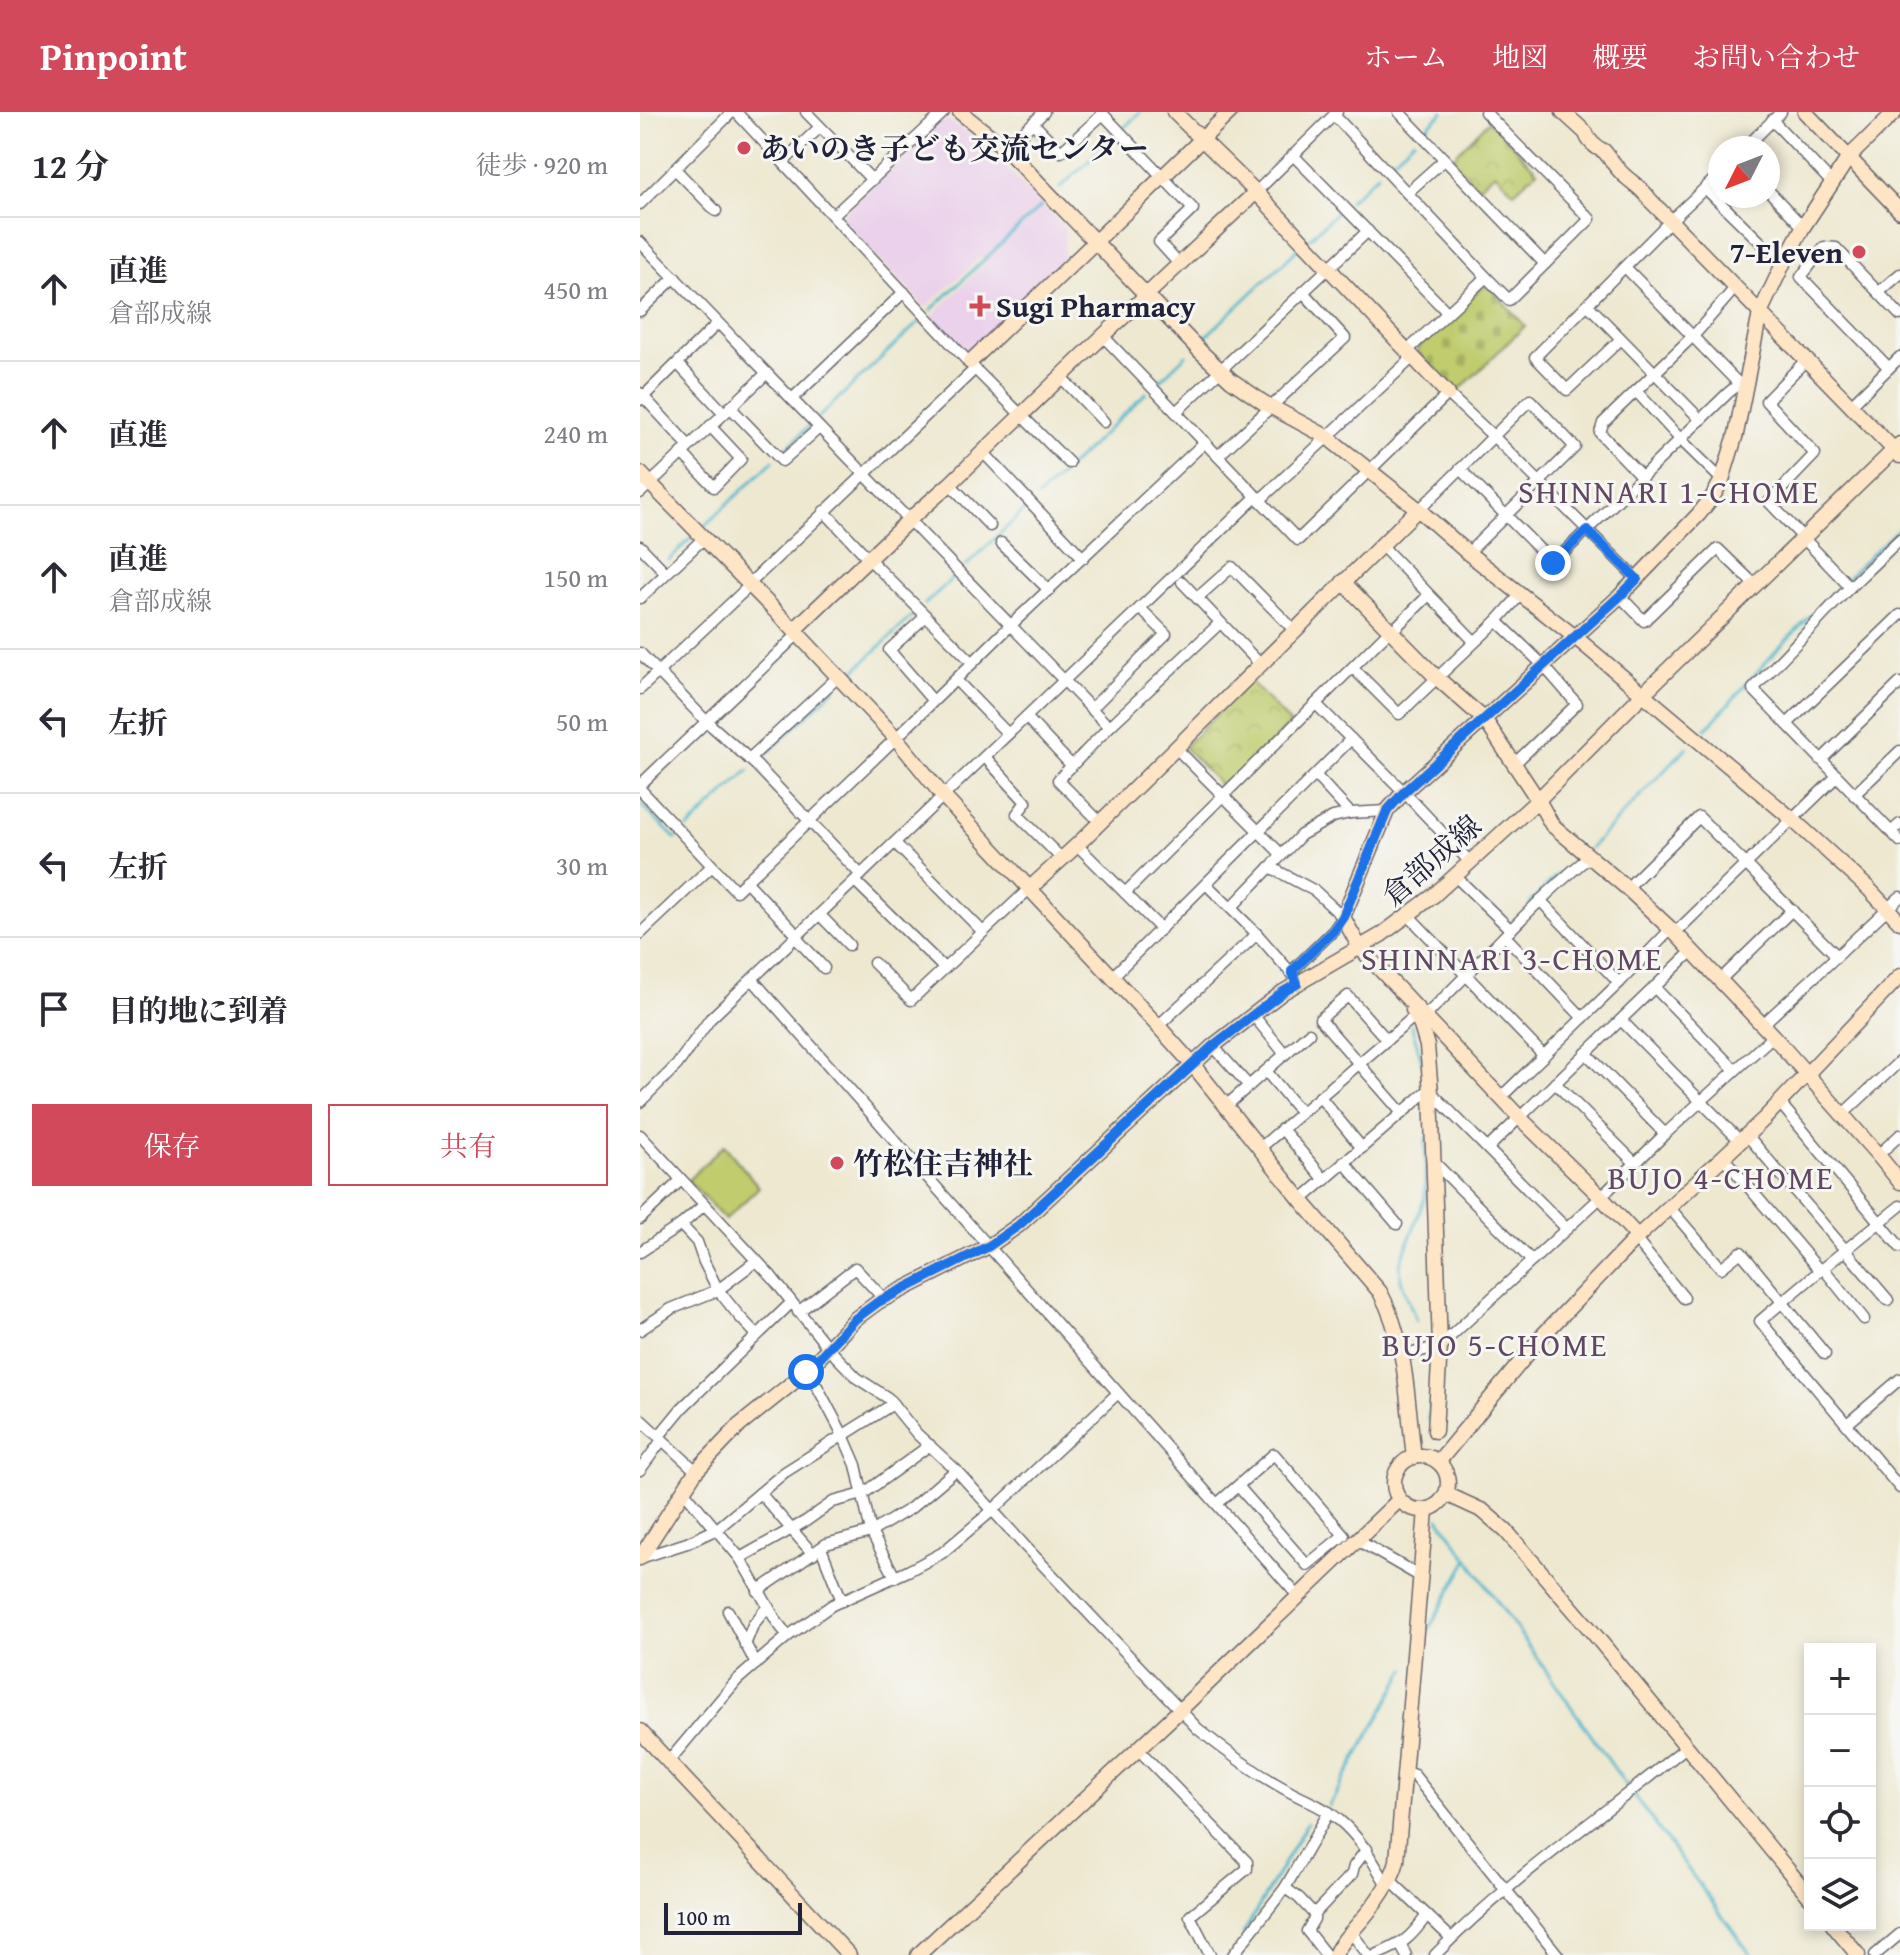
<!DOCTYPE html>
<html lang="ja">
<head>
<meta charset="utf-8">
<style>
  body { margin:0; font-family:"Gentium Book Plus","Noto Serif JP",serif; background:#f2f2f3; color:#2b2b33 }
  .controls { position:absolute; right:24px; bottom:24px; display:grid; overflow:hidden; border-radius:0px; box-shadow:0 4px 12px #0003 }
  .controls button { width:72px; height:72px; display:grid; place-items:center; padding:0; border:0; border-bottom:2px solid #e1e1e2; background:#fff; color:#2b2b33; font:40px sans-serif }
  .compass { position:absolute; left:1068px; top:24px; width:72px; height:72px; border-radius:50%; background:#fff; box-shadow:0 4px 12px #0003; rotate:228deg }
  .scale { position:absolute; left:24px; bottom:20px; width:138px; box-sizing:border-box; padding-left:8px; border:4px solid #22223b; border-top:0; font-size:22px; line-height:28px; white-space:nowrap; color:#22223b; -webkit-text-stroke:6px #f6f6f2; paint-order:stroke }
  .stop { position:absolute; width:24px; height:24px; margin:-18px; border:6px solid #1a73e8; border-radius:50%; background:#fff }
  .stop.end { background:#1a73e8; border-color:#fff; box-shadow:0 2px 8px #0008 }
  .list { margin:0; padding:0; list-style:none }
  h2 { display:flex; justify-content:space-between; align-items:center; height:104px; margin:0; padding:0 32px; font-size:34px }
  h2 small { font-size:26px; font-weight:400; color:#7c7c81 }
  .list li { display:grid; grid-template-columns:52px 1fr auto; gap:24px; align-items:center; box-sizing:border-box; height:144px; padding:0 32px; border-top:2px solid #e1e1e2 }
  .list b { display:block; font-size:30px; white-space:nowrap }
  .list p { margin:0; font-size:26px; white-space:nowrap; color:#7c7c81 }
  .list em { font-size:26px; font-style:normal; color:#7c7c81 }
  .actions { display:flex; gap:16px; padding:24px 32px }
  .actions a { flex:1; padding:18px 0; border:2px solid #d1495b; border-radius:0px; text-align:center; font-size:28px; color:#d1495b }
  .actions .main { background:#d1495b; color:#fff }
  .icon { flex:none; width:44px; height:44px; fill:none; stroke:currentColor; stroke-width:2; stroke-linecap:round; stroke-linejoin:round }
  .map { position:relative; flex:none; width:1260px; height:1843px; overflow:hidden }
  header { display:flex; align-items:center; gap:48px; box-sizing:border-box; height:112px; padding:0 40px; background:#d1495b; color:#fff }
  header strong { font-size:38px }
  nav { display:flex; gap:44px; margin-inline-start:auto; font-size:28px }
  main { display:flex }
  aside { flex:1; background:#fff }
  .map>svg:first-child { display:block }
  .built { fill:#ebd1eb }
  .green { fill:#c0cc6e; stroke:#717754; stroke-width:2 }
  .cemetery { fill:url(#cemetery-stones); stroke:#717754; stroke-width:2 }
  .park { fill:url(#park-crowns); stroke:#717754; stroke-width:2 }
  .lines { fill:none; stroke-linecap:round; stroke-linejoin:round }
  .stream { stroke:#4eb6cd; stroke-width:3 }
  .street-casing { stroke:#69676f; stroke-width:13 }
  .secondary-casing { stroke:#69676f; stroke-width:17 }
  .street { stroke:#fff; stroke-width:10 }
  .secondary { stroke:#fee5c5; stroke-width:14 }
  .route { stroke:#1a73e8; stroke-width:10 }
  .poi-dot { fill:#d1495b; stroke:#f6f6f2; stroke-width:3 }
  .labels { text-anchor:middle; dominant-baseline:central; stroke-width:6; stroke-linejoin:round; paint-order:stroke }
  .poi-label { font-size:30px; font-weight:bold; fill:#22223b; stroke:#f6f6f2; text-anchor:start }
  .street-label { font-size:30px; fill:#22223b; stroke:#f6f6f2 }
  .neighbourhood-label { font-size:32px; letter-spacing:2px; fill:#604762; stroke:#f6f6f2 }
</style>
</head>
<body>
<header>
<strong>Pinpoint</strong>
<nav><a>ホーム</a><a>地図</a><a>概要</a><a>お問い合わせ</a></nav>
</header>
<main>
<aside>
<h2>12 分<small>徒歩 · 920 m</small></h2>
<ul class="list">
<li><svg class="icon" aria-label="ahead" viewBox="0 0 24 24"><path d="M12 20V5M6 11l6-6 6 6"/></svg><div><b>直進</b><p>倉部成線</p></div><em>450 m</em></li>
<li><svg class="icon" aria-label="ahead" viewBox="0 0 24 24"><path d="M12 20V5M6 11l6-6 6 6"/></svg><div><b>直進</b></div><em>240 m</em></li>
<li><svg class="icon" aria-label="ahead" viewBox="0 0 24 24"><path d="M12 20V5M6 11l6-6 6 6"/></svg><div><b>直進</b><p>倉部成線</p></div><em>150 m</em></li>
<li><svg class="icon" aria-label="left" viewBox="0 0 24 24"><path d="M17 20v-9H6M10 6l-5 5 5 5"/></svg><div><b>左折</b></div><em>50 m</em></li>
<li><svg class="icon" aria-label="left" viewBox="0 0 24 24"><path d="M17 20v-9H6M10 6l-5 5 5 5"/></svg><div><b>左折</b></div><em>30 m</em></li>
<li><svg class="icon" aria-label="arrive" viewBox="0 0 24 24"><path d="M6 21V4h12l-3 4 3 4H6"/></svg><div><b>目的地に到着</b></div></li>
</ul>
<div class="actions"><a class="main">保存</a><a>共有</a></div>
</aside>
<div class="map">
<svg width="1260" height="1843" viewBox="0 0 1260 1843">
  <defs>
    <pattern id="cemetery-stones" width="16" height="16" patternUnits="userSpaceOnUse" patternTransform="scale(2)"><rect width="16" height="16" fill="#c0cc6e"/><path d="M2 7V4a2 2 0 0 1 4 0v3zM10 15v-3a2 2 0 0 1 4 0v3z" fill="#a5af60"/></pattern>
    <pattern id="park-crowns" width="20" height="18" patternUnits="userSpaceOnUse" patternTransform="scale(2)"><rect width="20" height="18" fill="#c0cc6e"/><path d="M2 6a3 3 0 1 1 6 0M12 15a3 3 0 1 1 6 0" fill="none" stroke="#a5af60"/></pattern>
  </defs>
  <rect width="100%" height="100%" fill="#f6f6f2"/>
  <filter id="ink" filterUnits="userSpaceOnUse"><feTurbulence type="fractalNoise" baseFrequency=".0125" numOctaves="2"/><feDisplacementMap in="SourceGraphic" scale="16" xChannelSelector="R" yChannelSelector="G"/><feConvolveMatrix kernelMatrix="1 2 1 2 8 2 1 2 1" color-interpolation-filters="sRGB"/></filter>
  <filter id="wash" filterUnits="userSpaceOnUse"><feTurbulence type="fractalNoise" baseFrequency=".006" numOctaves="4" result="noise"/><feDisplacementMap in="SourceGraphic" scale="32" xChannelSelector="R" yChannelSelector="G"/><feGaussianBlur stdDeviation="1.8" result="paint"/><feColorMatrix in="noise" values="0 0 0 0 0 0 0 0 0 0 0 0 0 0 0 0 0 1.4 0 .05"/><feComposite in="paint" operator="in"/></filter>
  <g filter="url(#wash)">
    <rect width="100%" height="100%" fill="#eee8d0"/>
    <!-- built -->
    <polygon class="built" points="303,8 308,8 339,29 425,116 424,146 330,239 325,240 292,204 346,151 341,145 285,196 202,107 205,100"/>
    <!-- green -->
    <polygon class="green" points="84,1033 119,1075 85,1108 48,1068"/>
    <!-- cemetery -->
    <polygon class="cemetery" points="843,174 850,175 885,214 815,282 778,241 778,236"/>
    <!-- park -->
    <g class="park">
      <polygon points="849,9 897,59 874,80 855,61 838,75 811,47"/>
      <polygon points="610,569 651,612 585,678 544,635"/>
    </g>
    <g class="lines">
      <!-- stream -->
      <g class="stream">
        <polyline points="786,16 803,0"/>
        <polyline points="483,17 500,0"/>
        <polyline points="750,50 774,28"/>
        <polyline points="420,76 477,22"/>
        <polyline points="709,89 738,62"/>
        <polyline points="670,126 697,100"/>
        <polyline points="291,198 401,94"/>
        <polyline points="564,226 658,137"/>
        <polyline points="518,270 546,243"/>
        <polyline points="179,305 280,209"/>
        <polyline points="145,338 168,315"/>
        <polyline points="398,385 506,281"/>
        <polyline points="60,418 133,349"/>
        <polyline points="29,448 51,426"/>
        <polyline points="326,454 386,397"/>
        <polyline points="1209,464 1260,415"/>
        <polyline points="0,476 15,461"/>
        <polyline points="285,492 314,465"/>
        <polyline points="208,565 273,503"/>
        <polyline points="1066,617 1137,538 1200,474"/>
        <polyline points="121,647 196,576"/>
        <polyline points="0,692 36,727"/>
        <polyline points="48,716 109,658"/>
        <polyline points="950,736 1047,635"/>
        <polyline points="890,791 915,765 936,749 938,744"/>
        <polyline points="771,912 782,950"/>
        <polyline points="776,1209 761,1168 760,1153 785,1085 786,1026"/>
        <polyline points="790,1249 792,1265"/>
        <polyline points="788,1308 790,1293"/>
        <polyline points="799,1406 988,1676"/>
        <polyline points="781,1531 828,1447"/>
        <polyline points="993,1682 1111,1843"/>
        <polyline points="689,1694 766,1557"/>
        <polyline points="603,1822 667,1711"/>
      </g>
    </g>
  </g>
  <g filter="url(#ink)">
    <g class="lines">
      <!-- street casing -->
      <g class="street-casing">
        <g id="street">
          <polyline points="96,0 335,257 429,351"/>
          <polyline points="166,0 232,68"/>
          <polyline points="404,0 393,11 421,40 463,2"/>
          <polyline points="461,0 553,97 519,130 539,152"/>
          <polyline points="759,0 905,152"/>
          <polyline points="845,0 950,107 869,188 846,165"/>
          <polyline points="694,3 846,165 767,239"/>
          <polyline points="1132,8 1192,71"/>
          <polyline points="365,36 393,11"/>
          <polyline points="1105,36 1141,0"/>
          <polyline points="653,43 807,200"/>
          <polyline points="143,50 180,15"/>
          <polyline points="35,57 76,99"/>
          <polyline points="1066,77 1143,152"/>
          <polyline points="1128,78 1163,115"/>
          <polyline points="616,80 697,0"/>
          <polyline points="767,81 804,48"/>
          <polyline points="0,92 92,0"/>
          <polyline points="193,104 304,0"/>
          <polyline points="0,130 469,615"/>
          <polyline points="985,155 1099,272"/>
          <polyline points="1239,180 1260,162"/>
          <polyline points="948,193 1061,308"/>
          <polyline points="0,199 35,165"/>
          <polyline points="463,224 658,428 808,282 853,324 997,467"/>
          <polyline points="981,227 927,278 895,245 1030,109 1080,62"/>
          <polyline points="1166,248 1126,289 1175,342 1129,390 1210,475"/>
          <polyline points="38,252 84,301"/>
          <polyline points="1249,256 1161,165 1184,135 1196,136 1260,203"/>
          <polyline points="421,265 464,310"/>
          <polyline points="996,279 1041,328 1082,368"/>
          <polyline points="0,281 49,334"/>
          <polyline points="152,287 264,180"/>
          <polyline points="0,288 78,211"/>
          <polyline points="1211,293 1260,245"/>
          <polyline points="90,295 142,349 179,316"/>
          <polyline points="536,300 728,119"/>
          <polyline points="343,340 443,446"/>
          <polyline points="42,341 74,375 101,347 70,314"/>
          <polyline points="578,344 705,226 663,180"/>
          <polyline points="820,357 913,451 1088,281 1099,272 1106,271"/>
          <polyline points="1002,365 960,321 963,311 1056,221 1095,176"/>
          <polyline points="310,372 350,414"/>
          <polyline points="0,381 127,261"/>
          <polyline points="620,388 773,245"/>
          <polyline points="779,398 890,288 935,335 828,441"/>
          <polyline points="184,399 229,447 333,551"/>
          <polyline points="1260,427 1210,475 1113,577 1260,729"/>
          <polyline points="361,431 409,478"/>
          <polyline points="741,433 834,529"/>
          <polyline points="0,434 26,461"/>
          <polyline points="542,470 620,552"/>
          <polyline points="980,484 1004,509 1078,437 1115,473"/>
          <polyline points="0,486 63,427"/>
          <polyline points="557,486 592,455 654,518"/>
          <polyline points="286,504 249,538 293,589"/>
          <polyline points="857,509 881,482"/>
          <polyline points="752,519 789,483"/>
          <polyline points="0,541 66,609 116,653 221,763"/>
          <polyline points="713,556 759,602 857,509 903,553 937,592 874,652"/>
          <polyline points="316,568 368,622"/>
          <polyline points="0,577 105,478 108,473 335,257"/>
          <polyline points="676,592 764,680 830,750"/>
          <polyline points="451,597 526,522 500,496"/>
          <polyline points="386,605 431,653"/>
          <polyline points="1147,612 1260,503"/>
          <polyline points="536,636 642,743"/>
          <polyline points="345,645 386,690 377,702 422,747"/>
          <polyline points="109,647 198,565"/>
          <polyline points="1181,648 1260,571"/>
          <polyline points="676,664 710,701"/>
          <polyline points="0,673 158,522"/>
          <polyline points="0,677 96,779 256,626 371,513 565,330"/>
          <polyline points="1214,683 1260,639"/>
          <polyline points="460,710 418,668 469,615 580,511"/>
          <polyline points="1251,720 1260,712"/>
          <polyline points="255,731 343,820"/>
          <polyline points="437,733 521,817"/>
          <polyline points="630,755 675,779 703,805 693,819 652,859"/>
          <polyline points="815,764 871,818"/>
          <polyline points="106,769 158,824"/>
          <polyline points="215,769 304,856"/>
          <polyline points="566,772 617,822 653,863"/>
          <polyline points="987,776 1059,705 1197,844 1122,913"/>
          <polyline points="485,781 750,518"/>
          <polyline points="900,788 979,871"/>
          <polyline points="591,796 661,723 693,705 710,701 747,699"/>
          <polyline points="180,803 209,833"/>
          <polyline points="769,804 904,944"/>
          <polyline points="1035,821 1196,665"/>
          <polyline points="0,822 72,754"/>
          <polyline points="865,824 943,906"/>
          <polyline points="156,826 184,856"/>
          <polyline points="1197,844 1260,785"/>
          <polyline points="234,851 271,888 389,777"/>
          <polyline points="472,865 711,627"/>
          <polyline points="113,868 658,1484"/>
          <polyline points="1080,868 1152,798"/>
          <polyline points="1014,875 1095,958"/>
          <polyline points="613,903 645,942"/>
          <path d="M 785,904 C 840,852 890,793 949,745"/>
          <polyline points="981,908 1100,1029"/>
          <polyline points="518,914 617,822"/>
          <polyline points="747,928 708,884 680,907 762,1001"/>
          <polyline points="573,934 609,974"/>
          <polyline points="946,941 1025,1022"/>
          <polyline points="626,959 661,1001"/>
          <polyline points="915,971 995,1051"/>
          <polyline points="791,980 927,1117"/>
          <polyline points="680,985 722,1036"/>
          <polyline points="861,985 979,871 1030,818"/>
          <polyline points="0,990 37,953 70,907 617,384"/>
          <polyline points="1140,991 1260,1135"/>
          <polyline points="587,993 669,921"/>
          <polyline points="1202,1003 1260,949"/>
          <polyline points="642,1017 685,1068"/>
          <path d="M 0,1023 L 131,1164 L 189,1237 L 217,1266 L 248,1286 L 277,1322 L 316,1358 L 384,1433 L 558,1617 C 585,1639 614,1660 645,1677 C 663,1688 684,1694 699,1708 C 721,1726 733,1750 747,1773"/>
          <polyline points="1107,1023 1248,1188"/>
          <polyline points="620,1036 776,903"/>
          <polyline points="848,1036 1052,839"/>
          <polyline points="1238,1043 1260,1023"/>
          <polyline points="1083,1045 1180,1159"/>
          <polyline points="793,1049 892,1149"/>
          <polyline points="704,1050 757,1112"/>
          <polyline points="661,1088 791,976"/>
          <polyline points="1260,1094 1183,1156 1120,1209 1260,1376"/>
          <polyline points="1029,1095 1081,1156 1101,1140 1185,1242"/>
          <polyline points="0,1107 41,1068"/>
          <polyline points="41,1113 57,1130 64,1150 78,1178 99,1204 117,1223"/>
          <polyline points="995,1127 1044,1186"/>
          <polyline points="0,1140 41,1113 64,1093"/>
          <polyline points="1183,1156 1224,1207"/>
          <polyline points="158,1200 215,1156 244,1187"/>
          <polyline points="0,1218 31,1197 78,1178 116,1149"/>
          <polyline points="762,1244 800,1234 961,1085 1025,1022 1133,924"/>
          <polyline points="166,1260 178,1276 203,1323 216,1353 231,1420 255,1465"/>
          <polyline points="0,1307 56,1359"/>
          <polyline points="1207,1312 1260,1267"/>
          <polyline points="19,1324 42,1296 151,1191"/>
          <polyline points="0,1358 22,1328"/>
          <polyline points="43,1378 100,1446 137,1510 148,1524"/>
          <polyline points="120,1381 173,1442"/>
          <polyline points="577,1392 634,1342 704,1423 667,1453 598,1374"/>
          <polyline points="717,1428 781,1465"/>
          <polyline points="181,1436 202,1489"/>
          <polyline points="0,1446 47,1431 77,1417 145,1360 253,1292"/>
          <polyline points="100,1446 166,1409 193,1390 223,1382 290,1333"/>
          <polyline points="118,1479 186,1432 231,1420 271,1396 316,1358"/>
          <polyline points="88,1499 116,1552"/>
          <polyline points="105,1533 113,1513 128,1494"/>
          <polyline points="497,1636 607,1750 607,1757 550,1804 570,1843"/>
          <polyline points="29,1649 97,1568 148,1524 192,1493 268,1459 302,1441 353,1398 478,1281"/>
          <polyline points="765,1660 774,1663 918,1843"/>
          <polyline points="750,1768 811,1826"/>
          <polyline points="645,1776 659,1786 674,1802"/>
          <polyline points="711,1820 728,1843"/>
          <polyline points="760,1832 766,1843"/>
          <polyline points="593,1843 645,1776 689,1700"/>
          <polyline points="686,1843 667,1819 674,1807 674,1802 712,1762 714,1754 727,1737"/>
          <path d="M 736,1843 C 764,1831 770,1827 787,1803"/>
          <path d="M 795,1843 C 871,1765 963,1704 1046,1635"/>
          <polyline points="1235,1843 1260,1822"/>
        </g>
      </g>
      <!-- secondary casing -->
      <g class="secondary-casing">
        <g id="secondary">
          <polyline points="320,0 365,36 561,240 591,268 624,291 687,325 779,398 828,441 935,525 1152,707 1228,776 1260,810"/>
          <polyline points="534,0 616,80"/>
          <path d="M 923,0 L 946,21 C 948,29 956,36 964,39 C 971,47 977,58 986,65 C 995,73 1003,77 1010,88 L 1260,344"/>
          <polyline points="1165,0 1260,99"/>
          <polyline points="330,250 590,0"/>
          <path d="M 0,361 L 154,518 L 256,626 L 303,684 L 518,914 L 553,953 L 661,1088 L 740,1180 C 767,1229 767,1290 774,1345"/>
          <polyline points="703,470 796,565 845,608 898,688 912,713 987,776 1035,821 1133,924 1238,1043 1260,1070"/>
          <polyline points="154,518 270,407 310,372 463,224 616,80 808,282"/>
          <polyline points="389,777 437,733 536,636 778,397"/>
          <polyline points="773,898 781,914 787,934 791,980 800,1234 795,1319"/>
          <polyline points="998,1125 961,1085 880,1006 720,836 703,805 747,699 764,680 980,484 1059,402 1073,384 1082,368 1096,322 1120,201 1143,152 1163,115 1209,45 1255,0"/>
          <circle cx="781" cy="1371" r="27"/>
          <polyline points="798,1350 903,1223 995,1127 1124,1007 1260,864"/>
          <polyline points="806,1382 843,1399 866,1419 955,1523 1170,1785"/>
          <polyline points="0,1446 56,1359 100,1313 166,1260 215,1207 238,1190 349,1134 379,1113 573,934 643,880 741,823 793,784 898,688 1002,583 1260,332"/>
          <polyline points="0,1619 209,1843"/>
          <polyline points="1193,1813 1218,1843"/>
          <polyline points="278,1843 540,1598 759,1388"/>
          <path d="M 695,1843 C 699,1833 706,1826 713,1818 C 730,1799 751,1773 757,1749 L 786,1398"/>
        </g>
      </g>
      <!-- street -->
      <use href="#street" class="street"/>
      <!-- secondary -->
      <use href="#secondary" class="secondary"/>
    </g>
  </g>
  <g class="lines" filter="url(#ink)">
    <!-- route -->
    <polyline class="route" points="166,1260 215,1207 238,1190 349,1134 379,1113 573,934 643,880 657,872 652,859 693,819 703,805 747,699 764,680 980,484 997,467 947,418 913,451"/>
  </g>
  <!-- markers -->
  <g class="poi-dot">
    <circle cx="104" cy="36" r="8"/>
    <circle cx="1219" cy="140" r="8"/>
    <path d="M336 182h8v8h8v8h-8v8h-8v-8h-8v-8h8z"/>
    <circle cx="197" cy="1051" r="8"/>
  </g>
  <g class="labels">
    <!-- poi labels -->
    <g class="poi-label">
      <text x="120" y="36">あいのき子ども交流センター</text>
      <text x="1203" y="140" text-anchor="end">7-Eleven</text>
      <text x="356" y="194">Sugi Pharmacy</text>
      <text x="213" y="1051">竹松住吉神社</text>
    </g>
    <!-- street labels -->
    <g class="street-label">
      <text transform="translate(791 748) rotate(-41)">倉部成線</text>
    </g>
    <!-- neighbourhood labels -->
    <g class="neighbourhood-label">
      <text x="1029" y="379">SHINNARI 1-CHOME</text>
      <text x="872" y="846">SHINNARI 3-CHOME</text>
      <text x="1081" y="1065">BUJO 4-CHOME</text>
      <text x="855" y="1232">BUJO 5-CHOME</text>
    </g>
  </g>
</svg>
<div class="controls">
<button>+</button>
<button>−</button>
<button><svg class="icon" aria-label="locate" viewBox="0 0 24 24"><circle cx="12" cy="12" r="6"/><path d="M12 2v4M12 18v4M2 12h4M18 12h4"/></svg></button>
<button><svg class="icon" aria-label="layers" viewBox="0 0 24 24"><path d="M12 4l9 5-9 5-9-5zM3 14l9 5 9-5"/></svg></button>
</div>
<svg class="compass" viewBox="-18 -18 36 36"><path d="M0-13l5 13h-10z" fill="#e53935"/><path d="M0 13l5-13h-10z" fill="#7c7c81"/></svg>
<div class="scale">100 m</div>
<div class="stop" style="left:166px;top:1260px"></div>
<div class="stop end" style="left:913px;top:451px"></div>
</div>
</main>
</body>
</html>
